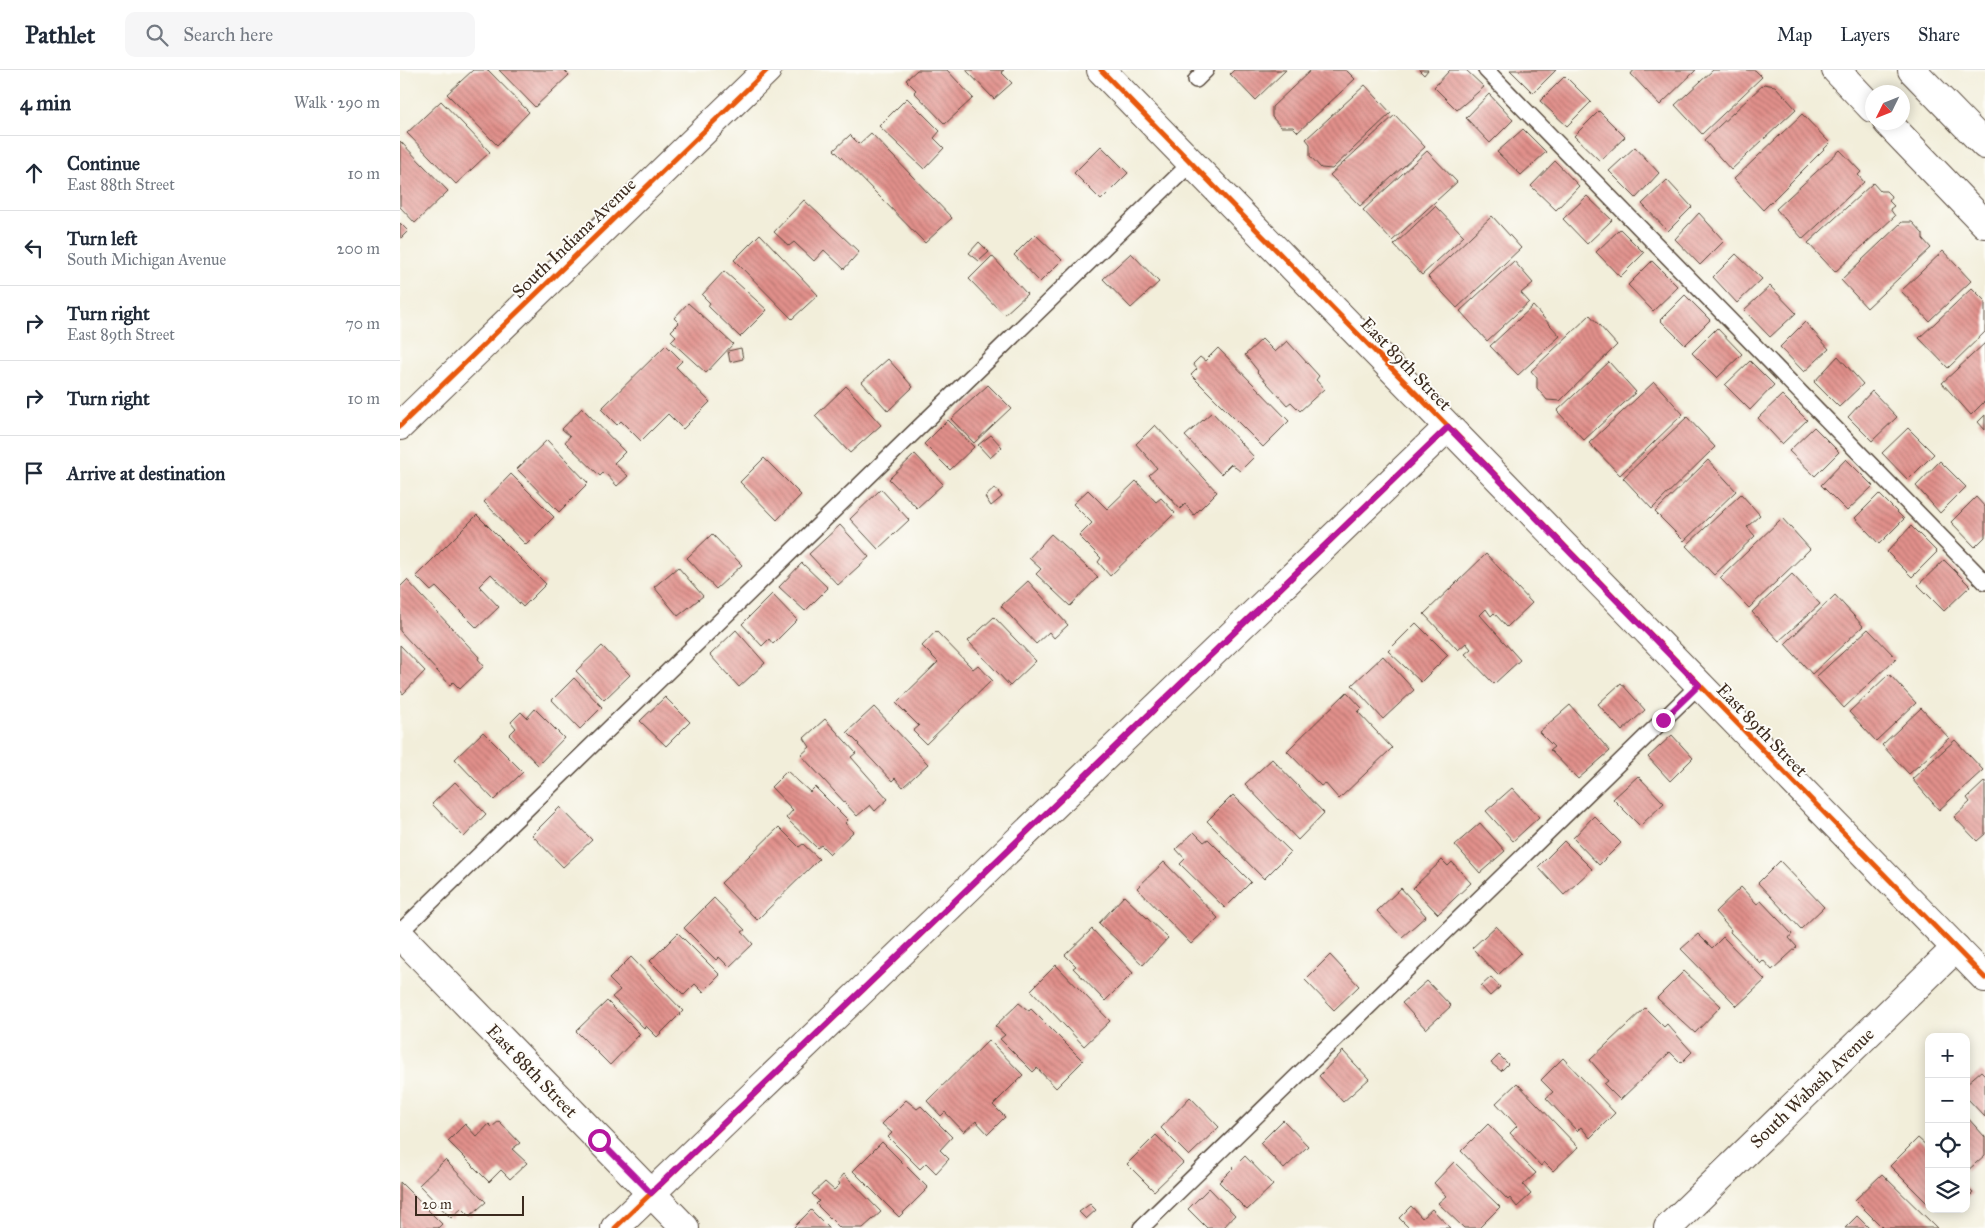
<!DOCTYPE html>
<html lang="en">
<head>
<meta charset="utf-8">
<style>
  body { margin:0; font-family:"IM FELL Great Primer",serif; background:#f6f6f7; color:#1f2937 }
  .controls { position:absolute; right:15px; bottom:15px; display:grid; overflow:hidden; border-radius:10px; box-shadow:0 2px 12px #0003 }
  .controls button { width:45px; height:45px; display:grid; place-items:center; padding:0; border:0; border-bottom:1px solid #e0e1e3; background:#fff; color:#1f2937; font:25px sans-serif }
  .compass { position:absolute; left:1465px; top:15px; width:45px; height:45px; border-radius:50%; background:#fff; box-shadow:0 2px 12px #0003; rotate:227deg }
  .scale { position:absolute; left:15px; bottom:12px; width:109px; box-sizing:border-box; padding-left:5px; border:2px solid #3b2a1e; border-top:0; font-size:14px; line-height:18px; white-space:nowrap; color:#3b2a1e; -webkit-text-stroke:4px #fdfcf7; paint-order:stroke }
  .stop { position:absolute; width:15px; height:15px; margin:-11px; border:4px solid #b5179e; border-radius:50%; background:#fff }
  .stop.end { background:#b5179e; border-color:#fff; box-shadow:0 1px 5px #0008 }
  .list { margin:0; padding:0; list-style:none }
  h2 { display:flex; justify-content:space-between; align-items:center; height:65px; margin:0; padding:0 20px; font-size:21px }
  h2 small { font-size:16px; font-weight:400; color:#747a83 }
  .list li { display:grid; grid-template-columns:32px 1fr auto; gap:15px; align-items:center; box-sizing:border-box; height:75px; padding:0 20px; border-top:1px solid #e0e1e3 }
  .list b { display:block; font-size:19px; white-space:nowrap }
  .list p { margin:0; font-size:16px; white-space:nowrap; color:#747a83 }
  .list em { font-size:16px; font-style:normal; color:#747a83 }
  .icon { flex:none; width:28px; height:28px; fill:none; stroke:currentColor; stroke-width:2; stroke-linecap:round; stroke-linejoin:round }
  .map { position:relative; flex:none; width:1585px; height:1158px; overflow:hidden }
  header { display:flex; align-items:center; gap:30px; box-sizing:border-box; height:70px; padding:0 25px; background:#fff; border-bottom:1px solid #e0e1e3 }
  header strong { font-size:24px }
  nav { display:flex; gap:28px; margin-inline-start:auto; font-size:18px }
  .search { width:350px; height:45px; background:#f6f6f7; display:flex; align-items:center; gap:12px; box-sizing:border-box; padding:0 18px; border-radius:10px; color:#747a83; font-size:19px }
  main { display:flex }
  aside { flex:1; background:#fff }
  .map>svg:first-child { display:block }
  .building { fill:url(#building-back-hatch) }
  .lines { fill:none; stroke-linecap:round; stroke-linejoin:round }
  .service-casing { stroke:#56473a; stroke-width:18 }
  .minor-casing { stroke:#56473a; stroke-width:30 }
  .service { stroke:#fff; stroke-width:15 }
  .minor { stroke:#fff; stroke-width:28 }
  .cycleway-casing { stroke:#fdfcf7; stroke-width:8 }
  .cycleway { stroke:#e8590c; stroke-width:5 }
  .route { stroke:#b5179e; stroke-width:6 }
  .labels { text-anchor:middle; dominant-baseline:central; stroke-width:4; stroke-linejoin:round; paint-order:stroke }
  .street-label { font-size:18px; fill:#3b2a1e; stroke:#fdfcf7 }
</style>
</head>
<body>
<header>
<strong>Pathlet</strong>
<div class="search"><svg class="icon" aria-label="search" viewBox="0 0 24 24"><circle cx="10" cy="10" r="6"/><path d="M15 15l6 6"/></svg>Search here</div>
<nav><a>Map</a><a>Layers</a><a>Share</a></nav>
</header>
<main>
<aside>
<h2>4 min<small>Walk · 290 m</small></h2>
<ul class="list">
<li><svg class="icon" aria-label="ahead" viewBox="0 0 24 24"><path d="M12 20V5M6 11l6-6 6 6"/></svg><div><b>Continue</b><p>East 88th Street</p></div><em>10 m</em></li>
<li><svg class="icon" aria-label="left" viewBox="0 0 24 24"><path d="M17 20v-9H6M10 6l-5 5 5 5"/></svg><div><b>Turn left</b><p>South Michigan Avenue</p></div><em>200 m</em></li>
<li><svg class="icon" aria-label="right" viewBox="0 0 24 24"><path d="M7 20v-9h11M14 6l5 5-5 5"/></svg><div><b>Turn right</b><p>East 89th Street</p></div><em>70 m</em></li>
<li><svg class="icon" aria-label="right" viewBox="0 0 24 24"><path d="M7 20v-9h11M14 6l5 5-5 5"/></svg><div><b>Turn right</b></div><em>10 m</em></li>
<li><svg class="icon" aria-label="arrive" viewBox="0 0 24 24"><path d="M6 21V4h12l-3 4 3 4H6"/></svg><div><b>Arrive at destination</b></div></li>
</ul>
</aside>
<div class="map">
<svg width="1585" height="1158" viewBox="0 0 1585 1158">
  <defs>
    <pattern id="building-back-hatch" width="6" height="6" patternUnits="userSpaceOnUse" patternTransform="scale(1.25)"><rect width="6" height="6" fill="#e1908b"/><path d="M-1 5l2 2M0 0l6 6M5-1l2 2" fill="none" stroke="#b87671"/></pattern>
  </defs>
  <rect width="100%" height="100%" fill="#fdfcf7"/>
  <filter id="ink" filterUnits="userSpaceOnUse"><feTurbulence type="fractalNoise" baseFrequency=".02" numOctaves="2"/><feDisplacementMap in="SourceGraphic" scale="10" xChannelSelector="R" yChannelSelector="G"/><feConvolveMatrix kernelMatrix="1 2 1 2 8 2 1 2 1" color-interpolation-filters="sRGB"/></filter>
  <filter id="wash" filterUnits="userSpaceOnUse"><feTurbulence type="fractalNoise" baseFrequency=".0096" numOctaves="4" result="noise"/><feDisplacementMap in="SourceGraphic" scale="20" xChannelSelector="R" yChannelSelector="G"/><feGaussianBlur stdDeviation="1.12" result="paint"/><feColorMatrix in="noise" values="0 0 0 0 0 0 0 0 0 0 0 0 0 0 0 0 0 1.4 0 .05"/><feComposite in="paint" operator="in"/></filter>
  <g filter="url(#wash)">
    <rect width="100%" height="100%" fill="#f2eeda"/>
    <g id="blocks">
      <!-- building -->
      <g class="building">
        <polygon points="73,0 88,0 129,42 97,75 47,24"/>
        <polygon points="99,0 164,0 169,5 135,37"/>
        <polygon points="517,0 547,0 573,28 545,54 514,22 516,20 506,10"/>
        <polygon points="566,0 604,0 601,2 612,13 594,29"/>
        <polygon points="834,0 886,0 855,30 830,4"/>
        <polygon points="911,0 946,0 955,9 898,62 893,57 881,57 872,47 872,37"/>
        <polygon points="1019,0 1028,0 1024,5"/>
        <polygon points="1050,0 1066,0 1084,17 1057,40 1034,17"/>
        <polygon points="1110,0 1156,0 1133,23"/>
        <polygon points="1234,0 1296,0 1260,35 1231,4"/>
        <polygon points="1313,0 1355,0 1362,7 1302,64 1275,35"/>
        <polygon points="1165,6 1191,32 1167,56 1140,31"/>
        <polygon points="1364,14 1375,16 1396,39 1331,100 1304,70"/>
        <polygon points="965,15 991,43 932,99 921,98 910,86 910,74 906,69"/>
        <polygon points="1089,24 1113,50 1090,73 1066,48"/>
        <polygon points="507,28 540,61 534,68 544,78 524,99 479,56"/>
        <polygon points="41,31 90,82 56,114 7,63"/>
        <polygon points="1199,41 1225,67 1200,91 1174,66"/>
        <polygon points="1402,44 1430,73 1363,140 1334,109"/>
        <polygon points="995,45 1025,77 960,136 930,105"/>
        <polygon points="1123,59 1146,82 1121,105 1097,82"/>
        <polygon points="471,63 552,148 525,173 434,80 450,65 459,74"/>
        <polygon points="0,71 48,121 15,153 0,137"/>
        <polygon points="701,76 728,103 701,130 674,103"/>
        <polygon points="1235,77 1259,103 1236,128 1209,101"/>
        <polygon points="1440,80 1461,102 1458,105 1464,112 1403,169 1376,139"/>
        <polygon points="1027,81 1057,112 992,171 963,140"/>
        <polygon points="1155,91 1179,116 1156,140 1131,116"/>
        <polygon points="1267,110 1292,137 1268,161 1242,134"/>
        <polygon points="1473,113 1480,121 1486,121 1491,126 1489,131 1494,136 1490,139 1495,146 1435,202 1408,173"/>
        <polygon points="1187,126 1212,150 1187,174 1163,149"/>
        <polygon points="404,130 459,182 444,199 424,180 414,191 394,172 389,176 374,162"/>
        <polygon points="1035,136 1064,166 1022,205 994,175"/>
        <polygon points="1299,143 1324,171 1300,195 1275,169"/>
        <polygon points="1092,146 1121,178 1057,238 1028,207"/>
        <polygon points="1502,152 1512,152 1523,164 1523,169 1531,178 1467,238 1441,210"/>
        <polygon points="0,153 8,161 0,169"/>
        <polygon points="1220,159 1244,183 1220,207 1196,182"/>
        <polygon points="360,164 418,225 392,249 334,190"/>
        <polygon points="635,164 662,190 640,212 614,185"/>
        <polygon points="579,172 589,182 579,191 569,183"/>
        <polygon points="1543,181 1571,211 1529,251 1501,221"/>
        <polygon points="731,183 759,212 731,238 703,209"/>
        <polygon points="1336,184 1362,209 1337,233 1313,207"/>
        <polygon points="592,186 627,224 604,245 569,209"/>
        <polygon points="1114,191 1133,213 1121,223 1129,232 1087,271 1060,241"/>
        <polygon points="1252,191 1278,217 1253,241 1228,215"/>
        <polygon points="324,201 367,240 340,267 308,236 310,233 302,225"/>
        <polygon points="1370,216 1396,243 1370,267 1344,240"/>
        <polygon points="1572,218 1585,231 1585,262 1548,298 1519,268"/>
        <polygon points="1285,225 1310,250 1285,275 1260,250"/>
        <polygon points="288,233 333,274 306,303 271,271 276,266 271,261 279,253 274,248"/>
        <polygon points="1133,236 1160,266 1118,305 1090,276"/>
        <polygon points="1190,245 1217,275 1160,331 1147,330 1137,318 1137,308 1131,301"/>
        <polygon points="1405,252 1429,279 1404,302 1380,277"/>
        <polygon points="1317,258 1342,284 1317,308 1292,283"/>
        <polygon points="862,269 875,282 887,271 919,306 916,310 924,319 900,341 891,332 887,335 857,302 858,301 845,285"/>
        <polygon points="1585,273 1585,331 1571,345 1542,313"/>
        <polygon points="266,275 282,291 276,297 310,332 283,359 268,344 241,371 221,351 217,355 201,339"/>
        <polygon points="341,278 343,289 330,292 328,281"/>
        <polygon points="818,278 889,351 863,377 791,305 797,299 793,294 800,287 805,291"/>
        <polygon points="1438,286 1463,314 1439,337 1414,312"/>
        <polygon points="488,289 513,317 488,341 462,312"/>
        <polygon points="1350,291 1374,315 1350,340 1325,315"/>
        <polygon points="1209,292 1236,322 1184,370 1157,341"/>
        <polygon points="1254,312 1283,344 1220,405 1189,373"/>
        <polygon points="588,315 611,338 574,373 551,349"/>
        <polygon points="446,316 481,355 450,383 415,346"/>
        <polygon points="1472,321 1497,347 1472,371 1448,347"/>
        <polygon points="1382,325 1407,350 1382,374 1358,348"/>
        <polygon points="182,338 225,382 214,393 228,406 217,416 204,402 200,406 165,372 170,366 162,359"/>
        <polygon points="812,342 854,387 840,401 831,394 821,404 785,366"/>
        <polygon points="1585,345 1585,360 1578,352"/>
        <polygon points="1287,347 1315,377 1252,439 1223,408"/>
        <polygon points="548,350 574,377 550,400 524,374"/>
        <polygon points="755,355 817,422 794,445 785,434 780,439 749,405 757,398 736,374"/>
        <polygon points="1414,357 1439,382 1415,406 1389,381"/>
        <polygon points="1508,358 1534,384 1508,410 1482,383"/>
        <polygon points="591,365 602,377 590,388 578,375"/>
        <polygon points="147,370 188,413 159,442 117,399"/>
        <polygon points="515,384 543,414 517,438 489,409"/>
        <polygon points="364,388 401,425 377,450 340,412"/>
        <polygon points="1446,389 1473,416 1447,441 1421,415"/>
        <polygon points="1308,390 1336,421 1284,471 1255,442"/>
        <polygon points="1540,391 1566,417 1540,443 1516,416"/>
        <polygon points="111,404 154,447 126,475 84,432"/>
        <polygon points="736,411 756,432 761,428 775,443 710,506 698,492 701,488 679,466 692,453 673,434 688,420 707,439"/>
        <polygon points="595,418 602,427 591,436 585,427"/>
        <polygon points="481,419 509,450 478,479 450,449"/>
        <polygon points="1341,424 1360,445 1347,457 1355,466 1314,505 1286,476"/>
        <polygon points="1479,424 1504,449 1479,474 1455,448"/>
        <polygon points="1576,427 1585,437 1585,467 1575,477 1551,452"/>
        <polygon points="77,445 146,514 123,537 91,504 79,516 99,537 77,558 36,517 31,521 16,506"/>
        <polygon points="1382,448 1410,479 1349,538 1320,508"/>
        <polygon points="440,455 469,487 438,515 409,484"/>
        <polygon points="1511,456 1537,482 1512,507 1487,482"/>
        <polygon points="312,464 342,495 316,519 287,488"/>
        <polygon points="651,464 698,507 670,536 636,504 641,499 629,488"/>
        <polygon points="1086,484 1132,533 1107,557 1094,543 1091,546 1086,539 1080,545 1120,590 1094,614 1065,584 1071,579 1066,573 1058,580 1024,544"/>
        <polygon points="1544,490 1570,516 1544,541 1518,515"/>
        <polygon points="402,493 428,518 405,541 379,517"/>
        <polygon points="278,497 303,526 278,546 254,517"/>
        <polygon points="1392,504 1420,534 1379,571 1352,542"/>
        <polygon points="7,510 79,587 78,589 84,596 60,619 53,612 50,615 0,561 0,517"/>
        <polygon points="628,511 668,555 654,568 649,562 636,574 601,536"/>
        <polygon points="372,524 397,550 373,574 369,569 362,576 342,554"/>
        <polygon points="1435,525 1463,556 1412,604 1385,574"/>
        <polygon points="594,547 636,591 610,616 568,571"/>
        <polygon points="1016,553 1048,585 1021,612 988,581"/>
        <polygon points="1468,559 1496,588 1444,638 1416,607"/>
        <polygon points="336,560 365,593 339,617 310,585"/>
        <polygon points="536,561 573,599 578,595 592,610 526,674 513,661 519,656 496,633 538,592 522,576"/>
        <polygon points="0,575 25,601 3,624 0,620"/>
        <polygon points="202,576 230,605 204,630 176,601"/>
        <polygon points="983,586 1014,620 983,649 952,615"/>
        <polygon points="1489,604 1516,633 1476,671 1449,642"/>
        <polygon points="174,608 202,637 180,659 152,630"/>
        <polygon points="1221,613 1245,640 1222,661 1198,634"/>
        <polygon points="947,622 962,638 958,642 992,678 939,729 925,713 921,716 887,681"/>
        <polygon points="265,627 290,652 266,676 240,651"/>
        <polygon points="1170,635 1210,681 1178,709 1150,680 1154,677 1139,662"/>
        <polygon points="474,637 528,694 503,717 495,708 492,711 458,675 459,674 447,662"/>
        <polygon points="1521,638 1549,668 1509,704 1482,675"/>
        <polygon points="135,639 164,668 138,695 109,665 116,658 111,652 121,642 127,648"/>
        <polygon points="425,649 456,683 451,687 488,729 475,741 470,735 457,746 401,685 410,677 404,668"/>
        <polygon points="83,662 123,702 94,730 55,689"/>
        <polygon points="1272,665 1293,688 1270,711 1248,687"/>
        <polygon points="1555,670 1583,700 1539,740 1512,709"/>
        <polygon points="872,689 924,743 898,770 845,714"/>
        <polygon points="387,701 410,722 415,717 448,750 445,753 453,762 430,784 421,775 417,778 386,748 393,740 371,717"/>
        <polygon points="1238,706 1264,733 1240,756 1213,729"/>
        <polygon points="1585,711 1585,764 1577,771 1554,747 1570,732 1567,728"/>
        <polygon points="55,712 86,744 64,767 32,734"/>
        <polygon points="1112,718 1139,747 1113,771 1086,741"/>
        <polygon points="833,725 891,782 864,809 807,751"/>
        <polygon points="160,737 192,770 163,797 132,765"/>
        <polygon points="1194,746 1221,773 1199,795 1173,768"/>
        <polygon points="1080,753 1105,781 1080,803 1055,775"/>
        <polygon points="379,757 399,777 403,774 419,789 357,850 321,813"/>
        <polygon points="794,762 804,772 808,769 851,812 825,838 780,794 785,789 776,779"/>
        <polygon points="1164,771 1192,799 1164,825 1138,797"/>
        <polygon points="1042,790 1048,796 1052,792 1071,813 1038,844 1013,818"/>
        <polygon points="1380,791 1424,837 1401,859 1358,813"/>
        <polygon points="764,792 818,848 791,874 737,818"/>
        <polygon points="1341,817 1357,834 1361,831 1392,864 1389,868 1397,877 1372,900 1363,890 1360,893 1330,862 1331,860 1315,842"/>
        <polygon points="1001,818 1026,846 1002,867 977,841"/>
        <polygon points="724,826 768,868 743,895 699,853"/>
        <polygon points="314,828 345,860 342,862 353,874 329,897 319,887 316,890 284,858"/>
        <polygon points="1096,856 1121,883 1098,905 1072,878"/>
        <polygon points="692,859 733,903 705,931 673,898 676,896 665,885"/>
        <polygon points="278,863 320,905 303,922 295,914 284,925 250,891"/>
        <polygon points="1298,864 1312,878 1323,867 1365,910 1337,936 1281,879"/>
        <polygon points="930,885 959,916 934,940 905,910"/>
        <polygon points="231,887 283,941 257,967 246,956 244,958 212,927 220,920 209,909"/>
        <polygon points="656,895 710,951 684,976 631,920"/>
        <polygon points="1284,901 1321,936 1295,963 1257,928"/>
        <polygon points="1091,907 1100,917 1090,926 1081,916"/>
        <polygon points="1027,911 1051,936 1026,959 1002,933"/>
        <polygon points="207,931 240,964 210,995 176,961"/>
        <polygon points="619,933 629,941 631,939 683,991 656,1018 637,998 633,1002 600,969 605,965 595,956"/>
        <polygon points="1245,938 1264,957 1267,954 1292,982 1281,993 1270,982 1220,1030 1204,1014 1208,1011 1190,990"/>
        <polygon points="589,970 623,1005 593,1035 605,1047 588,1064 576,1051 564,1062 545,1042 541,1046 527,1031"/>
        <polygon points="943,981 969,1009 943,1032 919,1006"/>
        <polygon points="1099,985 1108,994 1101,1001 1091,993"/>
        <polygon points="1163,988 1215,1043 1190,1068 1181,1057 1177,1061 1146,1028 1153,1022 1141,1010"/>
        <polygon points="1581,1001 1585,1005 1585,1047 1566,1027 1566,1014"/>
        <polygon points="1117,1013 1178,1077 1153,1101 1144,1092 1141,1096 1110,1063 1117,1056 1096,1033"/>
        <polygon points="790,1027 819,1057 789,1086 761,1058"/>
        <polygon points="506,1030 517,1039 521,1036 552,1067 540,1080 549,1089 536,1103 526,1093 520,1099 488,1067 492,1063 482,1054"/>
        <polygon points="1566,1046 1585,1067 1585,1085 1566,1102"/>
        <polygon points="883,1050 908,1076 884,1099 860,1073"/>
        <polygon points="99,1051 120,1073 112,1079 127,1093 110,1109 101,1100 89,1112 48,1071 65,1054 77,1067 89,1054 92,1057"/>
        <polygon points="1088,1054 1136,1103 1123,1115 1131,1124 1117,1137 1110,1128 1108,1130 1061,1081"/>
        <polygon points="756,1065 783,1093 754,1121 727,1094"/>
        <polygon points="1518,1068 1529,1078 1529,1135 1490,1096"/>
        <polygon points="482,1072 528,1118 499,1147 453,1101"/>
        <polygon points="845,1086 873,1115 847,1140 819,1112"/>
        <polygon points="45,1090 86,1132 70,1146 62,1138 51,1148 19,1115"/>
        <polygon points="1054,1092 1100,1137 1079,1158 1064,1158 1038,1133 1046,1126 1034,1113"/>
        <polygon points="444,1104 481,1142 463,1158 440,1158 416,1134 419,1131 412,1124 425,1112 434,1120 440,1114 438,1111"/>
        <polygon points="1482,1104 1537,1158 1483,1158 1455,1130"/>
        <polygon points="0,1112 42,1154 38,1158 0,1158"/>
        <polygon points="1566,1117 1573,1123 1566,1130"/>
        <polygon points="809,1118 835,1145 823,1158 807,1158 788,1139"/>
        <polygon points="690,1134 696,1140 686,1149 679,1142"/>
        <polygon points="1011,1136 1022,1148 1032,1139 1050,1158 1009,1158 999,1148"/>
        <polygon points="411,1140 429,1158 393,1158"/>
        <polygon points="1457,1146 1469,1158 1445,1158"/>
      </g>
    </g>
  </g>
  <g filter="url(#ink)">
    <use href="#blocks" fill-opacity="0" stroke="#56473a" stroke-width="1"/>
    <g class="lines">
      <!-- service casing -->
      <g class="service-casing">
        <g id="service">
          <polyline points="1086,0 1585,512"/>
          <polyline points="796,10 806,0"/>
          <polyline points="0,862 791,93"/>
          <polyline points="741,1158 1299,615"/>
        </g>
      </g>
      <!-- minor casing -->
      <g class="minor-casing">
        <g id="minor">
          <polyline points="701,0 1585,908"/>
          <polyline points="1436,0 1472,38"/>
          <polyline points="1512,0 1585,75"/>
          <polyline points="1487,52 1585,154"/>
          <polyline points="0,356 367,0"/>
          <polyline points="0,865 285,1158"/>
          <polyline points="215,1158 1048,357"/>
          <polyline points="1268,1158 1556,878"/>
        </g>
      </g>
      <!-- service -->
      <use href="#service" class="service"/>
      <!-- minor -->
      <use href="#minor" class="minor"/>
      <!-- cycleway casing -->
      <g class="cycleway-casing">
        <g id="cycleway">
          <polyline points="701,0 1585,908"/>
          <polyline points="0,356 367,0"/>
          <polyline points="215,1158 1048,357"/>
        </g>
      </g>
      <!-- cycleway -->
      <use href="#cycleway" class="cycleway"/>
    </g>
  </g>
  <g class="lines" filter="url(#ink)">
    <!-- route -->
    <polyline class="route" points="199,1070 251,1123 1048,357 1299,615 1263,650"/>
  </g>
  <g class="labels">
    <!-- street labels -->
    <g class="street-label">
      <text transform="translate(174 168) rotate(-44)">South Indiana Avenue</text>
      <text transform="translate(1006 294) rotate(46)">East 89th Street</text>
      <text transform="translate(1362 660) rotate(46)">East 89th Street</text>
      <text transform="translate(132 1001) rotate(46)">East 88th Street</text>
      <text transform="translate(1412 1018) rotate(-44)">South Wabash Avenue</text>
    </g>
  </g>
</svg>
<div class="controls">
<button>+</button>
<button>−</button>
<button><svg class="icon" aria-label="locate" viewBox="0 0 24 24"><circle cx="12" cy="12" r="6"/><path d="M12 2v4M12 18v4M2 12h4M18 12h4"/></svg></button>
<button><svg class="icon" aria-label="layers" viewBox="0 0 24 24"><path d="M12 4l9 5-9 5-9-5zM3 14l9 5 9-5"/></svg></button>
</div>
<svg class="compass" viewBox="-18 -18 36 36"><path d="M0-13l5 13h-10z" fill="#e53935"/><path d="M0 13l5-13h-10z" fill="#747a83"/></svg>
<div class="scale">20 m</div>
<div class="stop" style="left:199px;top:1070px"></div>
<div class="stop end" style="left:1263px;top:650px"></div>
</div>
</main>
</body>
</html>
